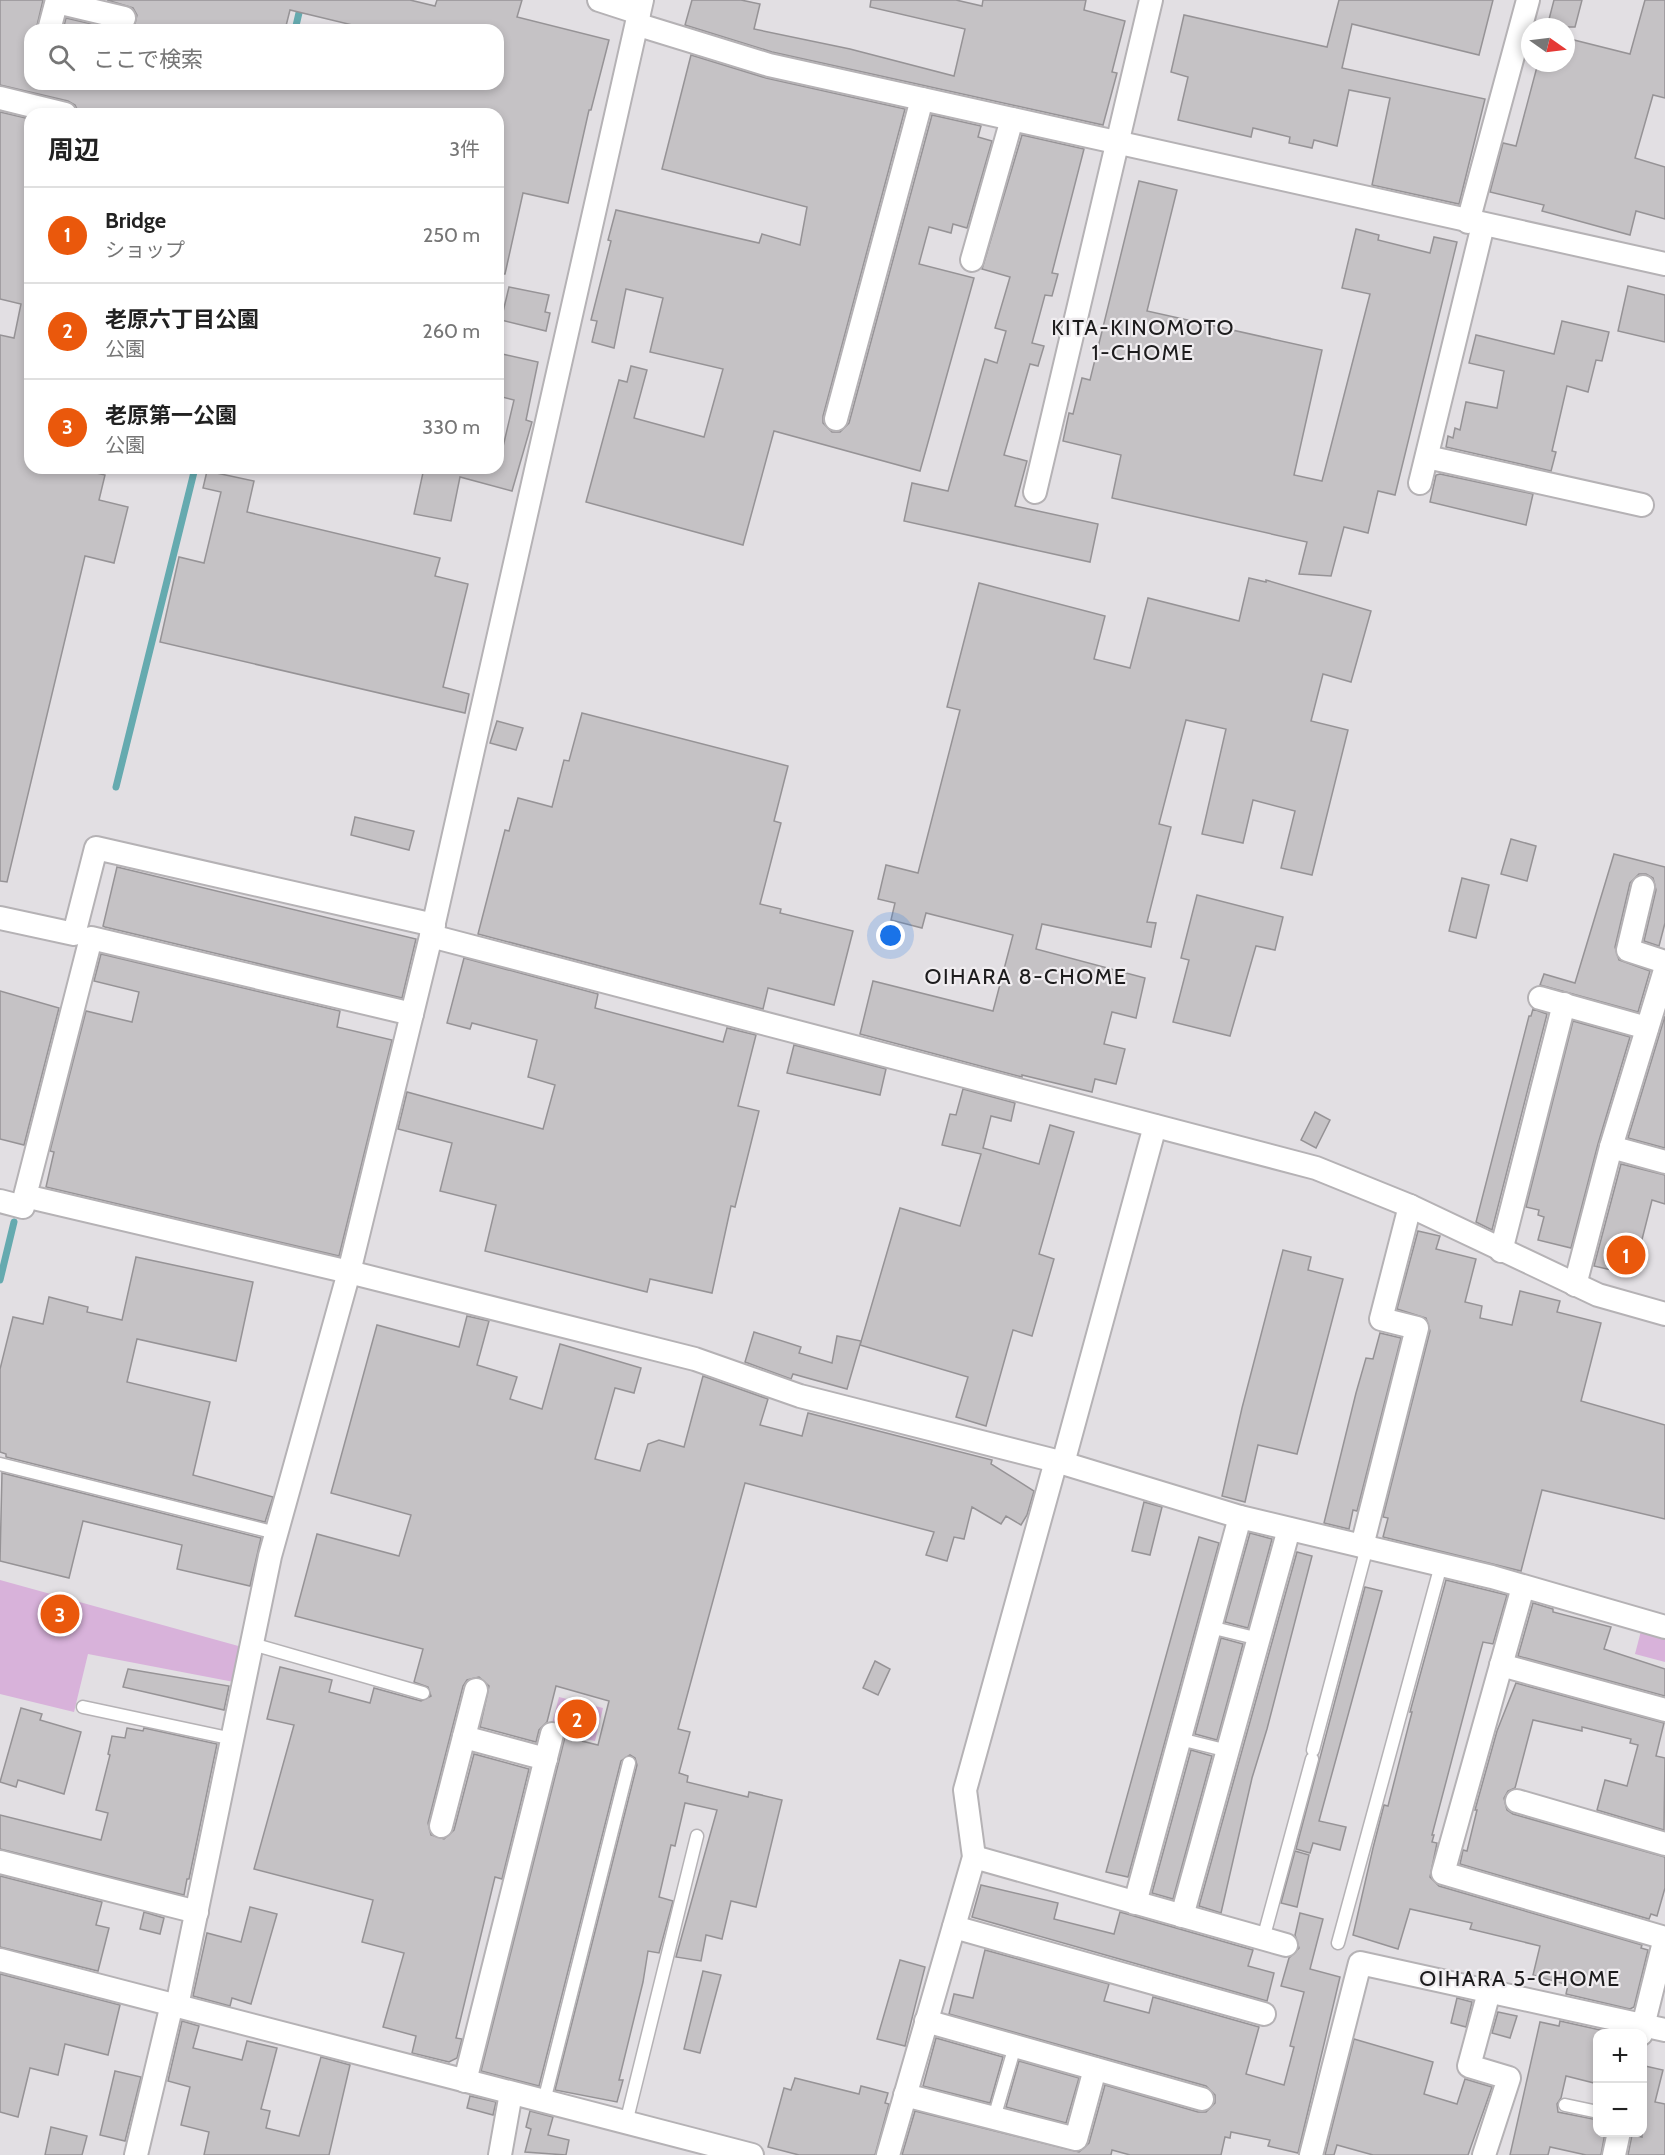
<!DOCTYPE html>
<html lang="ja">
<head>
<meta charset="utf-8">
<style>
  body { margin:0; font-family:Cabin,"Noto Sans JP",sans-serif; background:#f6f6f6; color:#222 }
  .controls { position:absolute; right:18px; bottom:18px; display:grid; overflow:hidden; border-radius:12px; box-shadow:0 3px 9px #0003 }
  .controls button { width:54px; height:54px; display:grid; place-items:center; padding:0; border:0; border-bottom:2px solid #e0e0e0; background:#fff; color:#222; font:30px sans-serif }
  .compass { position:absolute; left:1521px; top:18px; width:54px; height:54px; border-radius:50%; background:#fff; box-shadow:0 3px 9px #0003; rotate:104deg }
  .you { position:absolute; left:891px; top:936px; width:21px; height:21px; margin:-15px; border:4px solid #fff; border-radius:50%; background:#1a73e8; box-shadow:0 0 0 9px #1a73e833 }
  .badge { display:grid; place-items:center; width:39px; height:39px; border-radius:50%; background:#ea580c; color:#fff; font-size:20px; font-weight:700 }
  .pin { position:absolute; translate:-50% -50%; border:3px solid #fff; box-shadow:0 2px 6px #0006 }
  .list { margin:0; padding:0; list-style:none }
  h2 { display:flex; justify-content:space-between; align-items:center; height:78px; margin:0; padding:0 24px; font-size:26px }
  h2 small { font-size:20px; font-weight:400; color:#767676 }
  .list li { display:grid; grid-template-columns:39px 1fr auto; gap:18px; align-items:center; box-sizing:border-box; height:96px; padding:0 24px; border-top:2px solid #e0e0e0 }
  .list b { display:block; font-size:22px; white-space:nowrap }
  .list p { margin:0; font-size:20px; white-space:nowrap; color:#767676 }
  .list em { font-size:20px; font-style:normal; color:#767676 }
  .icon { flex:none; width:33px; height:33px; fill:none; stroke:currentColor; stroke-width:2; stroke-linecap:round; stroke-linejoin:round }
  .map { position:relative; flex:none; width:1665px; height:2155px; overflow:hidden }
  .search { position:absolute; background:#fff; box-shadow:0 3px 9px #0003; left:24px; top:24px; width:480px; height:66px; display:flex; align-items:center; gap:15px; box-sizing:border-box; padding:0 21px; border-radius:18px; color:#767676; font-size:22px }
  .panel { position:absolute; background:#fff; box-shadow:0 3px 9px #0003; left:24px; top:108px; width:480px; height:366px; border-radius:18px }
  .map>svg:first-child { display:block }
  .green { fill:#d8b2da }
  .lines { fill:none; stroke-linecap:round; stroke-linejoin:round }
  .stream { stroke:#65aaaf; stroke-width:7 }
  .building { fill:#c5c2c5; stroke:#969396; stroke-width:1.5 }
  .lane-casing { stroke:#b5b2b5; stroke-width:15 }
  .street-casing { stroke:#b5b2b5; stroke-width:26 }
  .lane { stroke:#fff; stroke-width:12 }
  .street { stroke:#fff; stroke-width:22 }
  .labels { text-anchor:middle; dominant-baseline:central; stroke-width:4.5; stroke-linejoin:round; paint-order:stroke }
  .neighbourhood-label { font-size:22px; letter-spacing:1.5px; fill:#1d1c1d; stroke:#f0edf0 }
</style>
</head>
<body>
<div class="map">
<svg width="1665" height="2155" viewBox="0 0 1665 2155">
  <rect width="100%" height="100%" fill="#e2dfe3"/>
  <!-- green -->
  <g class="green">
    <polygon points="0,1580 242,1647 234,1682 88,1654 74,1712 0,1694"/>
    <polygon points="1641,1631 1665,1638 1665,1662 1635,1654"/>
    <polygon points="559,1697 603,1708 595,1741 550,1731"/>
  </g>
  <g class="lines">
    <!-- stream -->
    <g class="stream">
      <polyline points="295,30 302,0"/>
      <polyline points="116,787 195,468"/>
      <polyline points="0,1280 14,1222"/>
    </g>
  </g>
  <!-- building -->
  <g class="building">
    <polygon points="0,0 43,0 36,30 30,30 30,84 498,84 498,30 365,30 365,28 290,10 285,30 147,30 134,27 137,15 133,8 107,0 410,0 435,6 437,0 522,0 517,17 609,40 591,110 589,110 568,203 523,193 505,274 498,274 498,114 89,114 78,111 75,105 68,101 0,85"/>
    <polygon points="692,0 741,0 760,4 754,29 850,49 954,76 965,29 870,7 871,0 956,0 982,6 983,0 1086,0 1084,10 1125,21 1112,72 1117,73 1103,125 772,52 685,25"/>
    <polygon points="1339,0 1493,0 1479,55 1352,24 1342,68 1485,99 1459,204 1372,185 1390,98 1349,90 1337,146 1314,140 1312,148 1289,143 1290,137 1253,128 1251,137 1178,120 1188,77 1171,72 1184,15 1327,47"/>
    <polygon points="1554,0 1582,0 1575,27 1547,27"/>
    <polygon points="1645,0 1665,0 1665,98 1653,95 1635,158 1665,167 1665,219 1636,211 1630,235 1542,211 1544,205 1490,192 1503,143 1516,146 1538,63 1566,63 1566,38 1630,54"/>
    <polygon points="66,18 113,29 113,30 63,30"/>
    <polygon points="691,55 766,78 905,109 823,416 823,423 832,432 840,432 849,423 932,115 981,126 978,137 992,141 967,228 953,224 951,233 929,227 919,264 974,278 920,471 774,431 743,545 586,502 619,380 627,382 631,366 647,370 634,418 704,437 723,369 650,352 663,298 626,289 614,348 592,342 597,321 591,320 611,241 608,240 616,210 759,243 762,234 800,245 807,207 662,169"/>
    <polygon points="0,112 30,119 30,468 75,468 105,475 99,500 128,507 114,563 85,556 7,882 0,881 0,335 14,338 21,304 0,299"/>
    <polygon points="1022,135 1084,149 1052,273 1058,274 1052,296 1045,295 1032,343 1044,346 1038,366 1030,364 1004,455 1027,461 1015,506 1098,524 1090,562 904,521 912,483 948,491 985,359 997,363 1006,331 995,328 1010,277 982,269"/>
    <polygon points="1139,181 1177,190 1147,311 1322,350 1294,475 1322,481 1370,294 1342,288 1356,229 1379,235 1378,240 1430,253 1434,237 1457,242 1395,495 1378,491 1368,533 1344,527 1331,576 1299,574 1307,542 1112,498 1121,455 1063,441 1069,413 1073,414 1082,378 1090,380"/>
    <polygon points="1628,286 1665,295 1665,342 1618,331"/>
    <polygon points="509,287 549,295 545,312 550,313 546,331 501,320"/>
    <polygon points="1562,321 1609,332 1602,361 1596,360 1588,392 1567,386 1552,451 1556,452 1551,471 1446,447 1448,436 1453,438 1455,428 1460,430 1466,402 1497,408 1504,371 1469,363 1476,335 1554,354"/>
    <polygon points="498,353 538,362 526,420 532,422 512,491 460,477 451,521 414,514 424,468 498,468 514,400 498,396"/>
    <polygon points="207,471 254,481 247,512 440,558 435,576 468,584 443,687 469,694 465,713 160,642 179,557 204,563 221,492 203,488"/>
    <polygon points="1440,474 1533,494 1526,525 1430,502 1436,475"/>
    <polygon points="1249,578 1266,582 1266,580 1371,611 1351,682 1323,674 1311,721 1348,730 1312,875 1281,868 1295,811 1253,800 1243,843 1202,834 1226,729 1186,720 1159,824 1171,827 1147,922 1156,923 1151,947 1042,924 1036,949 1145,978 1136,1018 1112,1012 1104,1044 1125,1049 1116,1084 1095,1079 1092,1092 1022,1075 1022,1077 860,1034 873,981 993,1011 1013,935 926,913 922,928 891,920 895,903 878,899 886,865 918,873 960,710 947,707 979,583 1105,616 1094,659 1130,668 1148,598 1239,621"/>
    <polygon points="582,713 788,766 774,821 781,823 760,904 781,909 780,913 853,931 834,1005 768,988 763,1009 478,934 505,830 509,831 518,798 552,807 564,760 569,761"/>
    <polygon points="497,721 523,728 516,750 490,743"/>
    <polygon points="355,817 414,831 409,850 351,835"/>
    <polygon points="1511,839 1536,846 1527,881 1501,874"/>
    <polygon points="1614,854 1665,867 1665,923 1659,946 1644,941 1656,890 1653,878 1646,874 1639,874 1630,883 1615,947 1619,960 1650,971 1638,1012 1540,985 1544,974 1575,983"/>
    <polygon points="117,867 416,939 402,998 105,927 103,926"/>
    <polygon points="1462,878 1489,885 1476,938 1449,931"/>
    <polygon points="1197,895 1283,917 1275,950 1256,946 1230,1036 1173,1022 1189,960 1181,958"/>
    <polygon points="101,954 340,1011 337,1027 392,1040 339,1256 46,1187 54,1152 50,1151 86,1011 132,1022 139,992 94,981"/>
    <polygon points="464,958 598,994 595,1008 723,1042 727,1028 756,1035 738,1106 759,1111 735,1207 731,1206 712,1293 650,1279 647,1292 485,1251 496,1205 440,1191 452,1143 398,1129 407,1092 543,1129 555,1085 528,1077 537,1040 472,1023 470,1029 447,1023"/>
    <polygon points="0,991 59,1008 24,1145 0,1139"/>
    <polygon points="1533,1009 1547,1014 1492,1230 1476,1222 1529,1016 1531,1016"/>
    <polygon points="1665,1016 1665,1148 1628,1138"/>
    <polygon points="1573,1021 1630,1037 1598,1144 1571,1248 1538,1240 1544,1217 1538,1215 1539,1210 1526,1207"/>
    <polygon points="794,1045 886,1069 880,1095 787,1073"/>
    <polygon points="963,1089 1015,1103 1011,1121 991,1116 983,1148 1039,1164 1050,1125 1074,1132 1039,1254 1054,1259 1032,1336 1013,1330 986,1426 956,1417 968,1377 860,1345 900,1208 960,1226 981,1154 942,1145 950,1114 956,1115"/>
    <polygon points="1315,1112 1330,1120 1316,1148 1301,1140"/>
    <polygon points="1621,1164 1665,1175 1665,1204 1652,1200 1633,1275 1594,1266"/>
    <polygon points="1418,1231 1440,1236 1436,1249 1476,1259 1465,1302 1482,1306 1480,1318 1512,1325 1520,1291 1560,1301 1557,1312 1601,1323 1581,1401 1665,1425 1665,1519 1542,1490 1521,1571 1383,1537 1388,1518 1383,1517 1430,1331 1426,1318 1397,1309"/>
    <polygon points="1283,1250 1311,1257 1308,1270 1343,1279 1297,1454 1258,1445 1245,1502 1222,1496 1242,1408"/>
    <polygon points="136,1257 253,1282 236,1361 137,1339 127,1382 210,1402 193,1475 273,1497 265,1522 6,1457 6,1454 0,1452 0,1369 13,1317 43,1324 49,1297 88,1307 87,1312 122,1320"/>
    <polygon points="467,1316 489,1321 477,1365 517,1377 510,1399 542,1409 560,1344 641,1368 634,1393 615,1388 595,1459 640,1471 648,1444 659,1440 684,1447 703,1376 768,1399 760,1425 802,1436 808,1413 992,1460 991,1464 1034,1491 1027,1515 1021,1525 1006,1516 1001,1524 972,1507 964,1539 954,1537 947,1561 926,1555 934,1532 745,1483 678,1729 690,1732 679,1773 688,1776 687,1782 748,1797 749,1792 782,1800 756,1907 731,1901 722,1939 706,1935 701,1961 676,1957 717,1810 685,1803 675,1846 671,1845 659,1897 673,1901 659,1953 648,1951 643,1982 619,2080 623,2080 617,2102 555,2090 637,1765 635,1758 630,1755 621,1761 539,2086 481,2071 565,1737 598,1745 609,1701 556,1686 547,1722 539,1730 536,1742 480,1727 489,1686 479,1677 467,1680 463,1686 428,1823 431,1835 444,1839 454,1830 474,1754 529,1769 502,1879 495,1877 456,2038 462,2039 457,2058 449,2062 412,2053 416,2036 383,2027 404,1953 362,1942 373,1900 254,1869 294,1725 267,1719 280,1667 332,1680 329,1692 370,1703 374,1688 421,1701 431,1696 428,1687 414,1682 423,1649 295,1616 317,1534 399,1556 411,1515 331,1493 377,1325 459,1347"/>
    <polygon points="754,1332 801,1347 799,1353 832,1363 837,1336 861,1341 847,1389 793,1374 791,1379 745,1362"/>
    <polygon points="1380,1333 1401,1338 1357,1511 1353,1510 1349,1529 1324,1523 1356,1393 1366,1358 1373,1359"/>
    <polygon points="2,1473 261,1538 250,1586 177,1569 182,1545 83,1521 69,1578 0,1561"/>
    <polygon points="1144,1502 1162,1507 1150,1555 1132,1551"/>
    <polygon points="1250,1533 1272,1539 1248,1628 1225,1622"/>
    <polygon points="1199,1537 1219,1543 1128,1877 1106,1872"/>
    <polygon points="1297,1552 1312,1556 1267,1729 1252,1778 1221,1913 1199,1906"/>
    <polygon points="1446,1580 1507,1595 1493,1644 1483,1642 1480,1653 1432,1835 1434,1835 1432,1842 1437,1843 1430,1877 1439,1886 1642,1945 1641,1948 1648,1950 1634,2007 1630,2009 1566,1994 1568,1985 1533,1975 1540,1946 1470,1929 1472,1923 1410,1909 1398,1949 1353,1935 1373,1848 1384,1805 1388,1806 1412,1712 1410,1712"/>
    <polygon points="1365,1587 1382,1591 1319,1821 1346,1827 1340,1850 1313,1843 1310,1853 1296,1849"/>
    <polygon points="1533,1603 1553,1609 1553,1612 1611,1627 1604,1649 1665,1669 1665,1696 1518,1656"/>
    <polygon points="1221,1638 1243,1644 1217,1740 1195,1734"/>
    <polygon points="875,1661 890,1669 878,1695 863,1688"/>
    <polygon points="128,1669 229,1686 224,1710 123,1687"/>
    <polygon points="1516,1683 1664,1723 1656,1756 1665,1758 1664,1830 1597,1810 1605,1780 1627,1786 1638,1745 1630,1743 1631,1739 1582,1727 1582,1731 1533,1720 1515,1788 1508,1791 1504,1798 1507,1810 1513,1814 1665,1857 1665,1888 1657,1916 1651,1914 1649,1919 1460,1864 1463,1850 1467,1851 1477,1810 1475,1810 1497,1731"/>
    <polygon points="21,1708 42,1714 40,1720 81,1732 64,1794 18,1780 16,1787 0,1782"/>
    <polygon points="127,1728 143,1731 144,1728 217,1744 189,1879 187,1879 184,1895 0,1849 0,1815 101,1840 108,1813 96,1810 110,1755 108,1754 112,1736 125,1738"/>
    <polygon points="1191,1750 1212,1756 1173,1899 1152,1893"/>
    <polygon points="1295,1851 1309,1855 1297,1907 1281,1903"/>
    <polygon points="0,1876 102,1902 96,1925 109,1928 98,1971 0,1947"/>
    <polygon points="981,1885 1058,1903 1054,1919 1114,1934 1120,1912 1253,1950 1248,1966 1274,1973 1267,2001 972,1917"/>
    <polygon points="250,1907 277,1914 251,2004 232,1998 230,2006 193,1996 207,1933 241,1942"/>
    <polygon points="144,1912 164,1918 160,1934 140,1929"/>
    <polygon points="1300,1913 1323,1919 1310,1969 1340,1977 1298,2153 1268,2146 1270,2140 1231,2132 1230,2138 1225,2137 1221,2155 1130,2155 1112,2150 1111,2155 902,2155 915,2111 1079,2152 1089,2143 1105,2085 1198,2112 1206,2112 1215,2103 1215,2095 1206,2086 949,2014 954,1994 973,1998 985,1950 1109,1984 1104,2001 1149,2013 1153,1997 1259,2027 1246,2074 1284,2085 1294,2047 1290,2046 1304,1992 1281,1986 1289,1958 1299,1948 1295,1935"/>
    <polygon points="900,1960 925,1967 905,2046 877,2039"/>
    <polygon points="703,1971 721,1975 700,2053 684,2049"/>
    <polygon points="0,1974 120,2005 108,2055 65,2044 58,2075 30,2068 18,2117 0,2112"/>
    <polygon points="1457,1998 1472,2002 1466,2027 1451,2023"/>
    <polygon points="1498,2012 1517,2016 1510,2038 1492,2033"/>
    <polygon points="182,2021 199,2026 193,2048 242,2060 247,2041 277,2048 261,2109 270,2111 266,2128 299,2136 321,2057 350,2065 329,2155 204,2155 209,2132 181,2125 190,2087 168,2081"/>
    <polygon points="1560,2021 1618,2034 1598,2034 1598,2084 1566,2076 1561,2098 1557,2104 1558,2112 1598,2120 1598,2133 1605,2133 1601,2155 1586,2155 1550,2147 1548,2155 1510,2155 1540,2022 1559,2026"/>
    <polygon points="936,2038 1003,2057 990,2103 923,2086"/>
    <polygon points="1354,2039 1433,2062 1424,2094 1457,2104 1465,2079 1492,2087 1468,2155 1373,2155 1337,2145 1334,2155 1325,2155"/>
    <polygon points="1019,2061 1079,2078 1066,2123 1006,2107"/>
    <polygon points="1645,2066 1663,2070 1655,2102 1665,2104 1665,2155 1628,2155 1632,2135 1642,2137 1642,2076"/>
    <polygon points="115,2071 141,2077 125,2141 100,2135"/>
    <polygon points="795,2078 859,2094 861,2086 888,2093 885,2103 889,2104 875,2155 799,2155 768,2147 784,2088 791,2090"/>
    <polygon points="470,2096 496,2102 493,2115 467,2108"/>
    <polygon points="530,2111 553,2117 548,2135 569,2140 566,2155 525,2152 531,2129 526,2127"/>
    <polygon points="51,2127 87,2136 82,2155 45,2155"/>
  </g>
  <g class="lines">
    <!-- lane casing -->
    <g class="lane-casing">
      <g id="lane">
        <polyline points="0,1464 276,1533"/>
        <polyline points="1210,1627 1259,1639"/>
        <polyline points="252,1644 423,1693"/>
        <polyline points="83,1707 233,1739"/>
        <polyline points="1180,1739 1228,1751"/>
        <polyline points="1313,1750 1367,1547"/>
        <polyline points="1263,1939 1312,1759"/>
        <polyline points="1338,1943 1441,1565"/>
        <polyline points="544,2101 629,1763"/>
        <polyline points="1565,2105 1598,2112"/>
        <polyline points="994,2118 1015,2046"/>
        <polyline points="626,2123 697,1836"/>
      </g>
    </g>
    <!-- street casing -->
    <g class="street-casing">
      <g id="street">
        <polyline points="599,0 639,13"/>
        <polyline points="57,2 124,18"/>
        <polyline points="639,25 769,65 1665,264"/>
        <polyline points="49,30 57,0"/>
        <polyline points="0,98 65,114"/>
        <polyline points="1468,222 1528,0"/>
        <polyline points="972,260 1012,119"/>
        <polyline points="836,419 922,99"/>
        <polyline points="1427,457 1642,505"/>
        <polyline points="1420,483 1483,225"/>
        <polyline points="1035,492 1151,0"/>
        <polyline points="1643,887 1628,950 1665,962"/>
        <polyline points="0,918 74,934 96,848 434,925"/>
        <polyline points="431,936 1316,1168 1410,1206 1598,1295 1665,1314"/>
        <polyline points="1540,998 1647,1028"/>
        <polyline points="412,1014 91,938 25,1196 349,1272 695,1359 800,1396 1056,1461 1240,1517 1492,1577 1665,1627"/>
        <polyline points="1611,1147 1665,1162"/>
        <polyline points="0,1201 23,1207"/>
        <polyline points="1501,1251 1564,1004"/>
        <polyline points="1575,1285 1611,1147 1665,970"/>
        <polyline points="1063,1463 1155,1126"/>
        <polyline points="1362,1546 1417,1328 1381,1319 1410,1206"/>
        <polyline points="1523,1587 1443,1873 1665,1938"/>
        <polyline points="1501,1665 1665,1710"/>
        <polyline points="464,1737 546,1759"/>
        <polyline points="1517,1801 1665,1844"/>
        <polyline points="441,1826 476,1690"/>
        <polyline points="974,1857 1286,1945"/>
        <polyline points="0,1862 197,1912"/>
        <polyline points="1135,1903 1240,1517"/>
        <polyline points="1182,1916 1289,1529"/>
        <polyline points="954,1927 1264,2014"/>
        <polyline points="0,1960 752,2155"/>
        <polyline points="177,2006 270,1556 349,1272 431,936 642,0"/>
        <polyline points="926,2021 1202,2099"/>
        <polyline points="1641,2034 1665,1938"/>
        <polyline points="465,2081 552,1734"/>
        <polyline points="905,2095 1076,2139 1095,2069"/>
        <polyline points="136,2155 172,2004"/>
        <polyline points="500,2155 511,2093"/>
        <polyline points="888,2155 974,1857 965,1790 1056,1461"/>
        <polyline points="1311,2155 1360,1963 1665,2030"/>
        <polyline points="1484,2155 1509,2078 1469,2066 1489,1992"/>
        <polyline points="1614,2155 1619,2132"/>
      </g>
    </g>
    <!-- lane -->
    <use href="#lane" class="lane"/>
    <!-- street -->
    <use href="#street" class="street"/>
  </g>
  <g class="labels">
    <!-- neighbourhood labels -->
    <g class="neighbourhood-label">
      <text x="1143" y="327">KITA-KINOMOTO<tspan x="1143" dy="25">1-CHOME</tspan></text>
      <text x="1026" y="976">OIHARA 8-CHOME</text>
      <text x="1520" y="1978">OIHARA 5-CHOME</text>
    </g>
  </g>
</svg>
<div class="controls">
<button>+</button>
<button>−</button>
</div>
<svg class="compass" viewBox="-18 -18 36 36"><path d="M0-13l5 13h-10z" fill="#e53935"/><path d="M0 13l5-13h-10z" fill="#767676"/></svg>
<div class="you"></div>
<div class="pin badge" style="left:1626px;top:1255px">1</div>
<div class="pin badge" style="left:577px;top:1719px">2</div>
<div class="pin badge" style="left:60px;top:1614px">3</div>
<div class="search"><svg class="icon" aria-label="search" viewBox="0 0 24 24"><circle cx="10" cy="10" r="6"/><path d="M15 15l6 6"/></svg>ここで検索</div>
<section class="panel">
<h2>周辺<small>3件</small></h2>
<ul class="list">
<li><span class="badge">1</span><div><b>Bridge</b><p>ショップ</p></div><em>250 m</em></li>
<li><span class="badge">2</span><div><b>老原六丁目公園</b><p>公園</p></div><em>260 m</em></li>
<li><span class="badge">3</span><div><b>老原第一公園</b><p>公園</p></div><em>330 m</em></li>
</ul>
</section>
</div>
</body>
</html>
